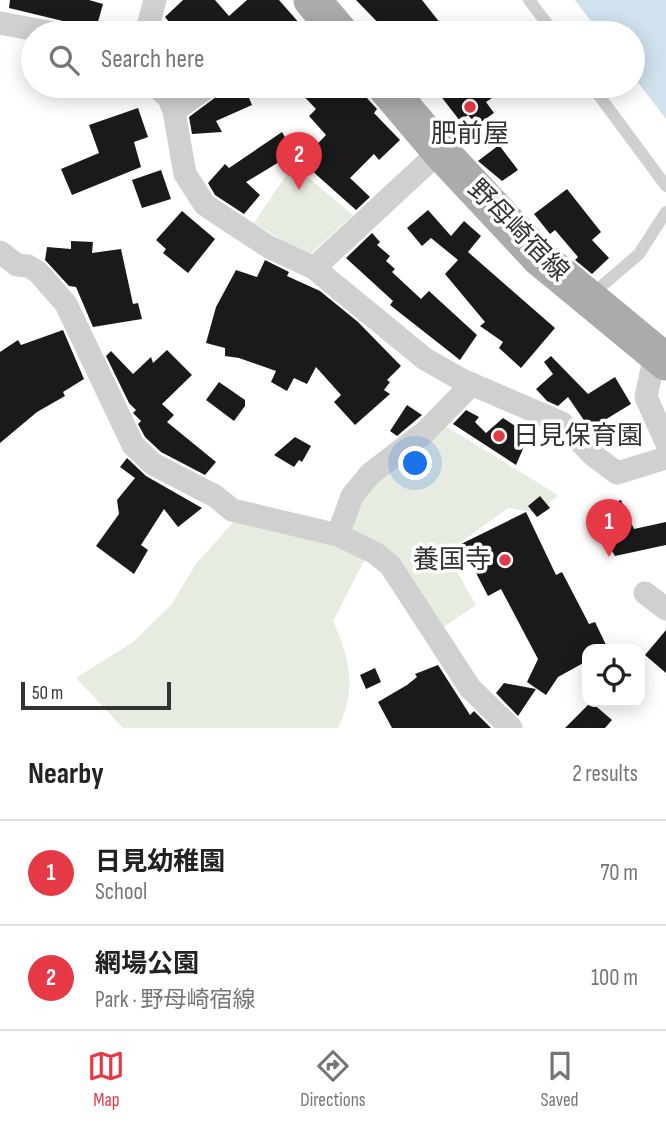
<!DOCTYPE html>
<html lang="en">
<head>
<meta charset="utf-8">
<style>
  body { margin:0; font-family:"Sofia Sans Condensed","Noto Sans JP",sans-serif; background:#f6f6f6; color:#222 }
  .controls { position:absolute; right:21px; bottom:21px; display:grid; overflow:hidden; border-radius:14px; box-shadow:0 4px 18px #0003 }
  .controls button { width:63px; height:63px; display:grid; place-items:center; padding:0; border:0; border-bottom:2px solid #e0e0e0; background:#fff; color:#222; font:35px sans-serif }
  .scale { position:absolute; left:21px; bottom:18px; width:150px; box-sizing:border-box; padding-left:7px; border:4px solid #333; border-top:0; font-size:19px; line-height:24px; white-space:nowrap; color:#333; -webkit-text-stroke:5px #fff; paint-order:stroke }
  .you { position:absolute; left:416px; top:464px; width:24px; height:24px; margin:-18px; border:5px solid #fff; border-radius:50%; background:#1a73e8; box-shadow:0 0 0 10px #1a73e833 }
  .badge { display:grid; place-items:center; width:46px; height:46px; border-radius:50%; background:#e63946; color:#fff; font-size:23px; font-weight:700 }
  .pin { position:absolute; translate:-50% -58px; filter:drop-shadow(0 2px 4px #0008) }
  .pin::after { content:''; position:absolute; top:37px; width:24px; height:21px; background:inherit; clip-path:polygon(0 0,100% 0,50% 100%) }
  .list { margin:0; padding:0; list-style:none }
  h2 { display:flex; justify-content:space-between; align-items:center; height:91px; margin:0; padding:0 28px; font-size:30px }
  h2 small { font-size:23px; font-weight:400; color:#767676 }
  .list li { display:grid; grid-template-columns:46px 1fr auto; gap:21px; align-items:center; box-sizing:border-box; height:105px; padding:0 28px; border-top:2px solid #e0e0e0 }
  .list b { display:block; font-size:26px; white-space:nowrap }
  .list p { margin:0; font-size:23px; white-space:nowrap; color:#767676 }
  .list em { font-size:23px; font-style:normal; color:#767676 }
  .icon { flex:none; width:38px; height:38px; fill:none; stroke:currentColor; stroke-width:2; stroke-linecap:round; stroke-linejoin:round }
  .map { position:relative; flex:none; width:666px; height:728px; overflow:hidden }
  .search { position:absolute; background:#fff; box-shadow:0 4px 18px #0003; left:21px; right:21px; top:21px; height:77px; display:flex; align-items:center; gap:18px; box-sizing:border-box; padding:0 24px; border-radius:38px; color:#767676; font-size:26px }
  .sheet { height:301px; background:#fff }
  nav { display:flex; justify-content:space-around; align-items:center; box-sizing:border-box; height:98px; border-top:2px solid #e0e0e0; background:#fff; font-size:19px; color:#767676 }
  nav a { display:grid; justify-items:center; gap:4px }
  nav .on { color:#e63946 }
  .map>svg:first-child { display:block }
  .green { fill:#e6ecdf }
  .water { fill:#cfe2ee }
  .building { fill:#1a1a1a }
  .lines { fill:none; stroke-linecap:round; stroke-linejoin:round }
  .lane { stroke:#d0d0d0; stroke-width:12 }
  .street { stroke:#d0d0d0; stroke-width:23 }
  .primary { stroke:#ababab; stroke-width:37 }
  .poi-dot { fill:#e63946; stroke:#fff; stroke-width:2.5 }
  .labels { text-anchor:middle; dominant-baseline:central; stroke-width:7; stroke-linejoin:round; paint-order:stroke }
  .poi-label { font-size:26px; fill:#333; stroke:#fff }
  .street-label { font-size:26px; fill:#333; stroke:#fff }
</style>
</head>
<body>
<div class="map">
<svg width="666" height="728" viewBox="0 0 666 728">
  <rect width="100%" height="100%" fill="#fff"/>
  <!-- green -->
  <g class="green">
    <polygon points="293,165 353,215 308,256 254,223"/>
    <polygon points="442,424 558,495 539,513 508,508 456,546 452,563 476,605 441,629 351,530 352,509 377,475"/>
    <path d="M 236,519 L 335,540 L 366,557 L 333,621 C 350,658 357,690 338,728 L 123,728 L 76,678 L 133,642 L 171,605 L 196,564 Z"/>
  </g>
  <!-- water -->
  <polygon class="water" points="575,0 666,0 666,119 633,76 633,33 600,33"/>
  <!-- building -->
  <g class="building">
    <polygon points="10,0 89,0 103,4 96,29 9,8"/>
    <polygon points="183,0 215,0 229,16 247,0 279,0 300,24 289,33 178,33 165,17"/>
    <polygon points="356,0 422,0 448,33 388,33"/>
    <polygon points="238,86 244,86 252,105 216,121 222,132 192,134 189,117 220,94"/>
    <polygon points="294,86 356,86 377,109 374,113 400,140 379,160 374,154 350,178 370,197 356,210 301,161 326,135 309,116 316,109"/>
    <polygon points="433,86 487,86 495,96 486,102 494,113 477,125 468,115 460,121"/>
    <polygon points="138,108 148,137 134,142 141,167 72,195 61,169 99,153 89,125"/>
    <polygon points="282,132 294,153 246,182 260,195 244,214 215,195 208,183 225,164 229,168"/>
    <polygon points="499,145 518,170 502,181 478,161"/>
    <polygon points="161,170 171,199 142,208 132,180"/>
    <polygon points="567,189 601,232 592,240 609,258 592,274 575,260 578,257 555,230 550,234 534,214"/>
    <polygon points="428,210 451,236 464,221 481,236 468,252 555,328 521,368 499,348 503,342 480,326 485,322 445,274 458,260 431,238 422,246 407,228"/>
    <polygon points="182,211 215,239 188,273 163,253 166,249 156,240"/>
    <polygon points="372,233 380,242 377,245 390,256 386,261 395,269 392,272 421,299 429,291 477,335 460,360 390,305 393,301 346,258"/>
    <polygon points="71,241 93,242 92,253 121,249 133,304 138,303 142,319 93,327 76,287 69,286 45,260 47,247 71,249"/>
    <polygon points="265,260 289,272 287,276 320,291 358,322 401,366 387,380 390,382 384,390 390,394 355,425 334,402 341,395 316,367 307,384 294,378 287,391 271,382 276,371 239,358 225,356 225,348 206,343 216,307 236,270 257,277"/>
    <polygon points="63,330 84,379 63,392 65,396 37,412 0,443 0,352 18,340 21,345"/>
    <polygon points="167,350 192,375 162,404 174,415 167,422 216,462 205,475 161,452 145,437 138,424 141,421 133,413 136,410 129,403 106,356 111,351 133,374 151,357 153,363"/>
    <polygon points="551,356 588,394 615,377 631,404 590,429 568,397 558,406 547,401 536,389 553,374 544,362"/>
    <polygon points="219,382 245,400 245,406 234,421 206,400"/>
    <polygon points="407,405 422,415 397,436 390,431"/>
    <polygon points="466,410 479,417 475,422 486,433 503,418 529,435 516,465 453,424"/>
    <polygon points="295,437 311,446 302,462 299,460 294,467 274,455"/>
    <polygon points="127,458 146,476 202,508 178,527 164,509 141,545 148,550 134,574 96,546 119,514 117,500 135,478 120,467"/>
    <polygon points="540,496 550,508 537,517 528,506"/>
    <polygon points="621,500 634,529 666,522 666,545 615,556 602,534 615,528 604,506"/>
    <polygon points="526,512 556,575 562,572 589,624 595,622 608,649 587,649 587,661 558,677 546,695 527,682 538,659 501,589 488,596 461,544"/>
    <polygon points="666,630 666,673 645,655"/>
    <polygon points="438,665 470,715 474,711 491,728 392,728 378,702 407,685 417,677 415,674"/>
    <polygon points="375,668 381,682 366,689 360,675"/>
    <polygon points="504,683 536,689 518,716 496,693"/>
    <polygon points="591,702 612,720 605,728 565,728"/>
  </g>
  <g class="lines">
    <!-- lane -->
    <g class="lane">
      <polyline points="529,0 554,33"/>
      <polyline points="592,86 666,186"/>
      <polyline points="591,295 639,254 666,212"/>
    </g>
    <!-- street -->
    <g class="street">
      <polyline points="0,23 54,33"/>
      <polyline points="146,33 155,0"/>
      <polyline points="156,86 169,98 174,111 185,174 205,205 269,247 314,268 425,359 462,380 562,423 593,455 617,473 666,458"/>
      <polyline points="174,111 209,86"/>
      <polyline points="0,252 17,265 28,266 38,272 66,304 133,445 153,464 215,496 232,510 338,535 375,553 390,565 470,688 511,728"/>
      <polyline points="314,268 440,151"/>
      <polyline points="655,354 646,397 666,442"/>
      <polyline points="338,535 352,496 370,474 425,432 472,384"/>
      <polyline points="645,593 666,609"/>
    </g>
    <!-- primary -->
    <g class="primary">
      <polyline points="312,0 340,33"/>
      <polyline points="385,86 440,151 540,258 666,362"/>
    </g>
  </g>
  <!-- markers -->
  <g class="poi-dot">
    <circle cx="470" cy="107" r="7"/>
    <circle cx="499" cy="436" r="7"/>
    <circle cx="505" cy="560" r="7"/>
  </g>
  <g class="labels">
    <!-- poi labels -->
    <g class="poi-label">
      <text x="470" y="134">肥前屋</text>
      <text x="513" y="436" text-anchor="start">日見保育園</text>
      <text x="491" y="560" text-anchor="end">養国寺</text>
    </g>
    <!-- street labels -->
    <g class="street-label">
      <text transform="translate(518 231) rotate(45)">野母崎宿線</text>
    </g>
  </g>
</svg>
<div class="controls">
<button><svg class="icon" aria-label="locate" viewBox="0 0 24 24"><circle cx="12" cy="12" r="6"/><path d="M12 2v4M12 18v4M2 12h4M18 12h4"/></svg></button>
</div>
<div class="scale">50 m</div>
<div class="you"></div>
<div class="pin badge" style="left:609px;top:557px">1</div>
<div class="pin badge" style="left:299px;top:190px">2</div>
<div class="search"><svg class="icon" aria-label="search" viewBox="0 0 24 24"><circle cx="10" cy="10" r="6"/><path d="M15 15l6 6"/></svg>Search here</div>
</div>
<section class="sheet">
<h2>Nearby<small>2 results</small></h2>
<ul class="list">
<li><span class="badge">1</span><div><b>日見幼稚園</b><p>School</p></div><em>70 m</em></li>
<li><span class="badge">2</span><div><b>網場公園</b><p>Park · 野母崎宿線</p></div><em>100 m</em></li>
</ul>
</section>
<nav>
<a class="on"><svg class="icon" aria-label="map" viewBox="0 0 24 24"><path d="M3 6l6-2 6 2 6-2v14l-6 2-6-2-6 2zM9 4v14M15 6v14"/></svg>Map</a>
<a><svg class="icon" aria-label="directions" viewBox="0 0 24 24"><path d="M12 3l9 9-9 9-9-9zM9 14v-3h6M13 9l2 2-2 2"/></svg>Directions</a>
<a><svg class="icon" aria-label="saved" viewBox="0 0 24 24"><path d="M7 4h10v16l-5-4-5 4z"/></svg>Saved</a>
</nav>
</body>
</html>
